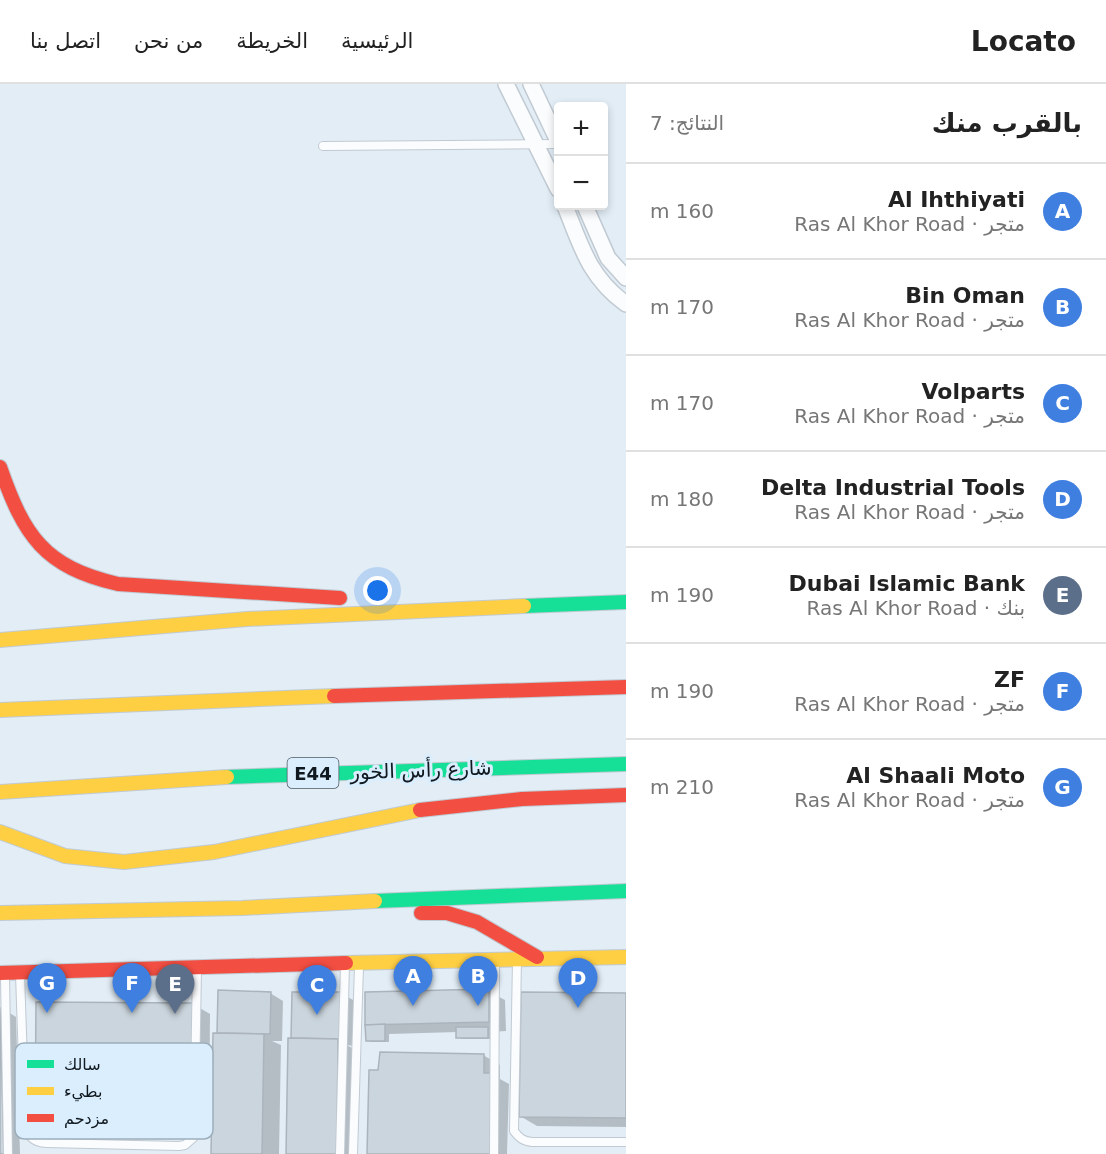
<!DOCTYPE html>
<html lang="ar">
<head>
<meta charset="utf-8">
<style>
  body { margin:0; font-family:"DejaVu Sans","Noto Naskh Arabic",sans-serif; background:#f2f2f2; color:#222; direction:rtl }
  .controls { position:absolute; right:18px; top:18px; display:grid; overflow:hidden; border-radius:6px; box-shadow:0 3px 9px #0003 }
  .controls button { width:54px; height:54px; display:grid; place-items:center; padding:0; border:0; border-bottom:2px solid #e0e0e0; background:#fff; color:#222; font:30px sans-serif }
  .you { position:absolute; left:378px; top:507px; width:21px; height:21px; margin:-15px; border:4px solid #fff; border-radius:50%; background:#1a73e8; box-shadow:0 0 0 9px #1a73e833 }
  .badge { display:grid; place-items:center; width:39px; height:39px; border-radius:50%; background:#b45309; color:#fff; font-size:20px; font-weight:700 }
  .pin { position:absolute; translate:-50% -50px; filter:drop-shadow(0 2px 3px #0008) }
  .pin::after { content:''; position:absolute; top:32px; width:21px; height:18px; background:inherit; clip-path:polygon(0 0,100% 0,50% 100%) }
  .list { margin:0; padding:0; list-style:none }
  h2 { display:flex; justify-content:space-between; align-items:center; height:78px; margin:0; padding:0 24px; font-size:26px }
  h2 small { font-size:20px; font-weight:400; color:#767676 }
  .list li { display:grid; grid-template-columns:39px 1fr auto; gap:18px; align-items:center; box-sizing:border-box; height:96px; padding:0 24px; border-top:2px solid #e0e0e0 }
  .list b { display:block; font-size:22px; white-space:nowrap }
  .list p { margin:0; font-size:20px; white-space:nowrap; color:#767676 }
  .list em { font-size:20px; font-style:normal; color:#767676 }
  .map { position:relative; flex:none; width:626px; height:1070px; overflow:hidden; direction:ltr }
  header { display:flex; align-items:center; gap:36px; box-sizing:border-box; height:84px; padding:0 30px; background:#fff; border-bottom:2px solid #e0e0e0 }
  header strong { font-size:28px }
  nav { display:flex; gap:33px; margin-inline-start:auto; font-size:21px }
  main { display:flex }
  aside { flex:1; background:#fff }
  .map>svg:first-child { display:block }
  .shadow { fill:#0003 }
  .building { fill:#cbd5dd; stroke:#abb4bc; stroke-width:1.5 }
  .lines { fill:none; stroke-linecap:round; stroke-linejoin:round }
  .lane-casing { stroke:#c1cad2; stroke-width:10 }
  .street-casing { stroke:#c1cad2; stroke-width:18 }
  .fast-casing { stroke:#c1cad2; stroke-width:16 }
  .slow-casing { stroke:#c1cad2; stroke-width:16 }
  .jam-casing { stroke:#c1cad2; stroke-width:16 }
  .lane { stroke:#fbfcfe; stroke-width:8 }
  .street { stroke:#fbfcfe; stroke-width:15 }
  .fast { stroke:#16e098; stroke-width:14 }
  .slow { stroke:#ffcf43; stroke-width:14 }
  .jam { stroke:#f24e42; stroke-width:14 }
  .labels { text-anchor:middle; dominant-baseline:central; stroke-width:6; stroke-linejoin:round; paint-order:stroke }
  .shield { fill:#daeefe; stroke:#4d5962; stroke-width:1.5 }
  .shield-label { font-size:18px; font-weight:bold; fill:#10191f }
  .street-label { font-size:20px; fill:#10191f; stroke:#daeefe }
  .key { fill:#daeefe; stroke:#9daebb; stroke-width:1.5 }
  .key-label { font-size:16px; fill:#10191f }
</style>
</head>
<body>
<header>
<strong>Locato</strong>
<nav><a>الرئيسية</a><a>الخريطة</a><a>من نحن</a><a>اتصل بنا</a></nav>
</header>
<main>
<aside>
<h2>بالقرب منك<small>النتائج: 7</small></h2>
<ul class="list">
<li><span class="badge" style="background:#3f7fe0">A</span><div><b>Al Ihthiyati</b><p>متجر · Ras Al Khor Road</p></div><em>160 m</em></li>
<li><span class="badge" style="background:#3f7fe0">B</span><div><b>Bin Oman</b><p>متجر · Ras Al Khor Road</p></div><em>170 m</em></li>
<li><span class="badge" style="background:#3f7fe0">C</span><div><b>Volparts</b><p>متجر · Ras Al Khor Road</p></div><em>170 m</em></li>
<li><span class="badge" style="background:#3f7fe0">D</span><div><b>Delta Industrial Tools</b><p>متجر · Ras Al Khor Road</p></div><em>180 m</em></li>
<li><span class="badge" style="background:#5c6f8a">E</span><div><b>Dubai Islamic Bank</b><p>بنك · Ras Al Khor Road</p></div><em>190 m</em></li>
<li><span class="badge" style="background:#3f7fe0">F</span><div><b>ZF</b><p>متجر · Ras Al Khor Road</p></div><em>190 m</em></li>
<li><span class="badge" style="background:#3f7fe0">G</span><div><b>Al Shaali Moto</b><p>متجر · Ras Al Khor Road</p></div><em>210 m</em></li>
</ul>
</aside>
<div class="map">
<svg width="626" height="1070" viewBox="0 0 626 1070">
  <rect width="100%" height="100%" fill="#e2edf6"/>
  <!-- shadow -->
  <g class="shadow">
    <polygon points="488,907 505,916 506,947 491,948 491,955 462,955 458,953 458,948 389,950 389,958 371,958 367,956 366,909"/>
    <polygon points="270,909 283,917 282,957 272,957 281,961 279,1070 213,1070 223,951 219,948"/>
    <polygon points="522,909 626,911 626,1043 537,1042 520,1032"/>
    <polygon points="342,910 355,917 355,962 347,961 355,966 353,1070 288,1070 297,956 292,953"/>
    <polygon points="193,920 210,930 209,1045 201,1054 61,1052 43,1042"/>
    <polygon points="0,923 16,933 20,1070 0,1070"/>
    <polygon points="483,971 500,981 500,995 509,1000 507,1070 368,1070"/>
  </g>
  <!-- building -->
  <g class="building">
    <polygon points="489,905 489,938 365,941 365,908"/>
    <polygon points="218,906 271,908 270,950 217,949"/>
    <polygon points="292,908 343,908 342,955 291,954"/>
    <polygon points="521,908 626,909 626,1034 519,1033"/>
    <polygon points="36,918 193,919 193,1035 184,1045 42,1043 35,1035"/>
    <polygon points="0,929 4,1070 0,1070"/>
    <polygon points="385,940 385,957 366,957 365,941"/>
    <rect x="456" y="943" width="32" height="11"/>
    <polygon points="213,949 264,950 262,1070 211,1070"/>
    <polygon points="288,954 338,955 337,1070 286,1070"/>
    <polygon points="380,968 484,970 484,989 492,989 490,1070 367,1070 369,986 378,986"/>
  </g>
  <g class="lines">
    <!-- lane casing -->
    <g class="lane-casing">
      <g id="lane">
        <polyline points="323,62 558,60"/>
        <path d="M 517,875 L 514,1047 C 519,1054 523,1057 532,1058 L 626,1058"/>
        <path d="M 20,890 L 25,1037 C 26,1050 32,1058 46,1059 L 179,1062 L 185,1061 L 194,1053 L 197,885"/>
        <polyline points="5,892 8,1070"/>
        <polyline points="340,1070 345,880"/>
        <polyline points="353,1070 359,882"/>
        <polyline points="494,1070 495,877"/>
      </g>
    </g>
    <!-- street casing -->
    <g class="street-casing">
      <g id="street">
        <polyline points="506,0 558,105"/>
        <polyline points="531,0 558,57"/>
        <path d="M 565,122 C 581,162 589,193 626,220"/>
        <polyline points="585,122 608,174 626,194"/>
      </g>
    </g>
    <!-- fast casing -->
    <g class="fast-casing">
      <g id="fast">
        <polyline points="524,522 626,518"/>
        <polyline points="227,693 626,680"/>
        <polyline points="375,817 626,807"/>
      </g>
    </g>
    <!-- slow casing -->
    <g class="slow-casing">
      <g id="slow">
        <polyline points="0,556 247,535 524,522"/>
        <polyline points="0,626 334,612"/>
        <polyline points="0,708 227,693"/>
        <polyline points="0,748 65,772 124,778 214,768 420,726"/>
        <polyline points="0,829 242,824 375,817"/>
        <polyline points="346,879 626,873"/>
      </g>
    </g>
    <!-- jam casing -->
    <g class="jam-casing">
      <g id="jam">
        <path d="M 0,383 C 24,452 44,483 118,500 L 340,514"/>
        <polyline points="334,612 626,603"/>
        <polyline points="420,726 522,715 626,711"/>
        <polyline points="421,829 447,829 477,838 537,873"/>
        <polyline points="0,889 346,879"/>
      </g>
    </g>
    <!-- lane -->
    <use href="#lane" class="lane"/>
    <!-- street -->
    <use href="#street" class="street"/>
    <!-- fast -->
    <use href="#fast" class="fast"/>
    <!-- slow -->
    <use href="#slow" class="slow"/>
    <!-- jam -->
    <use href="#jam" class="jam"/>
  </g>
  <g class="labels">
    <!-- shield labels -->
    <rect class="shield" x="287.5" y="674" width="51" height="30" rx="4.5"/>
    <g class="shield-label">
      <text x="313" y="689">E44</text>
    </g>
    <!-- street labels -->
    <g class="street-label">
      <text transform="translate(421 686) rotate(-2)">شارع رأس الخور</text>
    </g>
  </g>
  <!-- legend -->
  <rect x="15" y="959" width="198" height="96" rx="9" class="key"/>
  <rect x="27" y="976" width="27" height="8" fill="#16e098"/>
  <rect x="27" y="1003" width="27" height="8" fill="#ffcf43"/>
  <rect x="27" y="1030" width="27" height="8" fill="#f24e42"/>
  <g class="key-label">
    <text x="64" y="986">سالك</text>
    <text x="64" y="1013">بطيء</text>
    <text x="64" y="1040">مزدحم</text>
  </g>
</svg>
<div class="controls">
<button>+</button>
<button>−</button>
</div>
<div class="you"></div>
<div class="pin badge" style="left:413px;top:922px;background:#3f7fe0">A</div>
<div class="pin badge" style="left:478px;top:922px;background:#3f7fe0">B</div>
<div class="pin badge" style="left:317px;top:931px;background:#3f7fe0">C</div>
<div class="pin badge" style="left:578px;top:924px;background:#3f7fe0">D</div>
<div class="pin badge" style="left:175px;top:930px;background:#5c6f8a">E</div>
<div class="pin badge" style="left:132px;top:929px;background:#3f7fe0">F</div>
<div class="pin badge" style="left:47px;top:929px;background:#3f7fe0">G</div>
</div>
</main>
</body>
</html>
